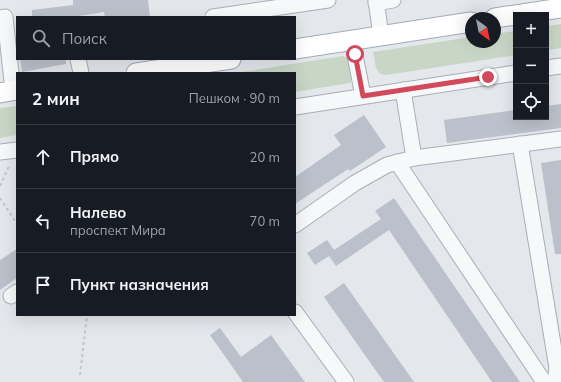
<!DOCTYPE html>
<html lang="ru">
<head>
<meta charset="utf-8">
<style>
  body { margin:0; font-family:Mulish,sans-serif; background:#20242c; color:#f1f3f6 }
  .controls { position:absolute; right:12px; top:12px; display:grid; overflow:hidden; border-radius:0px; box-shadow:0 4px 16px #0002 }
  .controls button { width:36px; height:36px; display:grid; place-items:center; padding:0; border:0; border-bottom:1px solid #363941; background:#171b24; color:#f1f3f6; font:20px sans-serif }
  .compass { position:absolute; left:465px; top:12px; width:36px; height:36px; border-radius:50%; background:#171b24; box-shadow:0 4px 16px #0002; rotate:147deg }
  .stop { position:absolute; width:12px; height:12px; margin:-9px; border:3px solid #d1495b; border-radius:50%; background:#fff }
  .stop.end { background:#d1495b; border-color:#fff; box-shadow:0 1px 4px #0008 }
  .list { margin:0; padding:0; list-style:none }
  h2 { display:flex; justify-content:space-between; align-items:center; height:52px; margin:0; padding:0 16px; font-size:17px }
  h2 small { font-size:13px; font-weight:400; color:#9ea1a6 }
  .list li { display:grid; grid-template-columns:26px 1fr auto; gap:12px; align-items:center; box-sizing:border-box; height:64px; padding:0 16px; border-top:1px solid #363941 }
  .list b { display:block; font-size:15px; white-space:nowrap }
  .list p { margin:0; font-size:13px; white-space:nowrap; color:#9ea1a6 }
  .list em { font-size:13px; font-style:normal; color:#9ea1a6 }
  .icon { flex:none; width:22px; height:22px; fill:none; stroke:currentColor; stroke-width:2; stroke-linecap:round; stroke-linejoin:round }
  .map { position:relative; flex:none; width:561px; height:382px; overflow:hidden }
  .search { position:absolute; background:#171b24; box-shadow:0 4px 16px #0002; left:16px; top:16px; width:280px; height:44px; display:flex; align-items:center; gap:10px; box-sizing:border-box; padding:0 14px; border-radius:0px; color:#9ea1a6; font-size:15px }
  .panel { position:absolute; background:#171b24; box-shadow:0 4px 16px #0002; left:16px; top:72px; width:280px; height:244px; border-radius:0px }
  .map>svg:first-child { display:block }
  .green { fill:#c9d6c5 }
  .building { fill:#bbc0ca }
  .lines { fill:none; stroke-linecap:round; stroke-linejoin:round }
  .minor-casing { stroke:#a9aeb7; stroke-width:17 }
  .major-casing { stroke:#a3abb8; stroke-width:21 }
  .path { stroke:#c2c5cb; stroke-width:2; stroke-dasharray:3 3; stroke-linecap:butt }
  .minor { stroke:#f7f8fa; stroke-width:15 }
  .major { stroke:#fff; stroke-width:19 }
  .route { stroke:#d1495b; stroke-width:5 }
</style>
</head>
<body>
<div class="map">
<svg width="561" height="382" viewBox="0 0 561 382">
  <rect width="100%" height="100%" fill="#e4e7ec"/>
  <!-- green -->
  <g class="green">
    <polygon points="561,24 561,48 546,50 546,26"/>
    <polygon points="516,31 516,55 386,75 380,74 376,68 373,52 471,37 471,42 495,42 495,34"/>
    <polygon points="343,56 349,59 353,76 350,83 295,92 295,73 235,73"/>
    <polygon points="17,106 17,135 0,138 0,108"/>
  </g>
  <!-- building -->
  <g class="building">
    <polygon points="73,0 148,0 150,17 105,17 104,12 72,17 32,17 32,10 73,5"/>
    <polygon points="20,59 66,59 66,64 22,72"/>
    <polygon points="561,104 561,128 447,143 444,120 516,110 516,117 546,117 546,106"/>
    <polygon points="364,115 386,147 350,171 348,169 295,204 295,177 341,145 334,135"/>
    <polygon points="561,160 561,254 555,254 541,163"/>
    <polygon points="394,198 520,382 492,382 389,230 336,266 329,256 315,265 307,253 327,240 334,250 381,219 375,211"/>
    <polygon points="17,249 17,278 0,290 0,260"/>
    <polygon points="344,283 414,382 384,382 324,297"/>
    <polygon points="220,328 241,357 271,335 305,382 243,382 210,335"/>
  </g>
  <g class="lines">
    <!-- minor casing -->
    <g class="minor-casing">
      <g id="minor">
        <polyline points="376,0 381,36"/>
        <polyline points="376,3 393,0"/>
        <polyline points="213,17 328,0"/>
        <polyline points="0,18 5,17 13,91"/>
        <polyline points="352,40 363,96"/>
        <polyline points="78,59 81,73"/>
        <polyline points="546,68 561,66"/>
        <polyline points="403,90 414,158"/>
        <polyline points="295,107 516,73"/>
        <polyline points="520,144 557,368 555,382"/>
        <polyline points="0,152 17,150"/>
        <polyline points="397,162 544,382"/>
        <polyline points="295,225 355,183 387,165 414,158 561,139"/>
        <polyline points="11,296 17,292"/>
        <polyline points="295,312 346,382"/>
      </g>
    </g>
    <!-- major casing -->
    <g class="major-casing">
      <g id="major">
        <polyline points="495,18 561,8"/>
        <polyline points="295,49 471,22"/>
        <polyline points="136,73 231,59"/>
        <polyline points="0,93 17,90"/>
      </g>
    </g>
    <!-- path -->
    <g class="path">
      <polyline points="0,186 10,164"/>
      <polyline points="0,198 17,224"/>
      <polyline points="80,375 87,315"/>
    </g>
    <!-- minor -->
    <use href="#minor" class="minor"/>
    <!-- major -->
    <use href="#major" class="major"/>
  </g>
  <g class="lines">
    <!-- route -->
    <polyline class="route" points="355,54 363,96 488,77"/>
  </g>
</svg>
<div class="controls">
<button>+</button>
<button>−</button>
<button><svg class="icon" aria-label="locate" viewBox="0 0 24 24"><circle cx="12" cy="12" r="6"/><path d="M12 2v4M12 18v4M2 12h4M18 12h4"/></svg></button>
</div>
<svg class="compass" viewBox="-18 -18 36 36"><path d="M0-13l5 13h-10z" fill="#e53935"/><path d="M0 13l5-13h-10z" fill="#9ea1a6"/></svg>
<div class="stop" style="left:355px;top:54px"></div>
<div class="stop end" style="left:488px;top:77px"></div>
<div class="search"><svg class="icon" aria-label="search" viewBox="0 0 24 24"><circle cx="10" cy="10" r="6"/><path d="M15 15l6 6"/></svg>Поиск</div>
<section class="panel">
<h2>2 мин<small>Пешком · 90 m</small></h2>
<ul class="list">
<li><svg class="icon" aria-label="ahead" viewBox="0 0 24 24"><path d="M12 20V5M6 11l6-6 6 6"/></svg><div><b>Прямо</b></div><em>20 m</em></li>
<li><svg class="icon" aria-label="left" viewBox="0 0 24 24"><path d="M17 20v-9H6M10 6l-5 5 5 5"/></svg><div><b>Налево</b><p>проспект Мира</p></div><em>70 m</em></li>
<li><svg class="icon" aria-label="arrive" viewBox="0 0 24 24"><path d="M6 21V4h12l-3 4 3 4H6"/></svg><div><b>Пункт назначения</b></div></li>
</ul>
</section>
</div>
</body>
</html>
